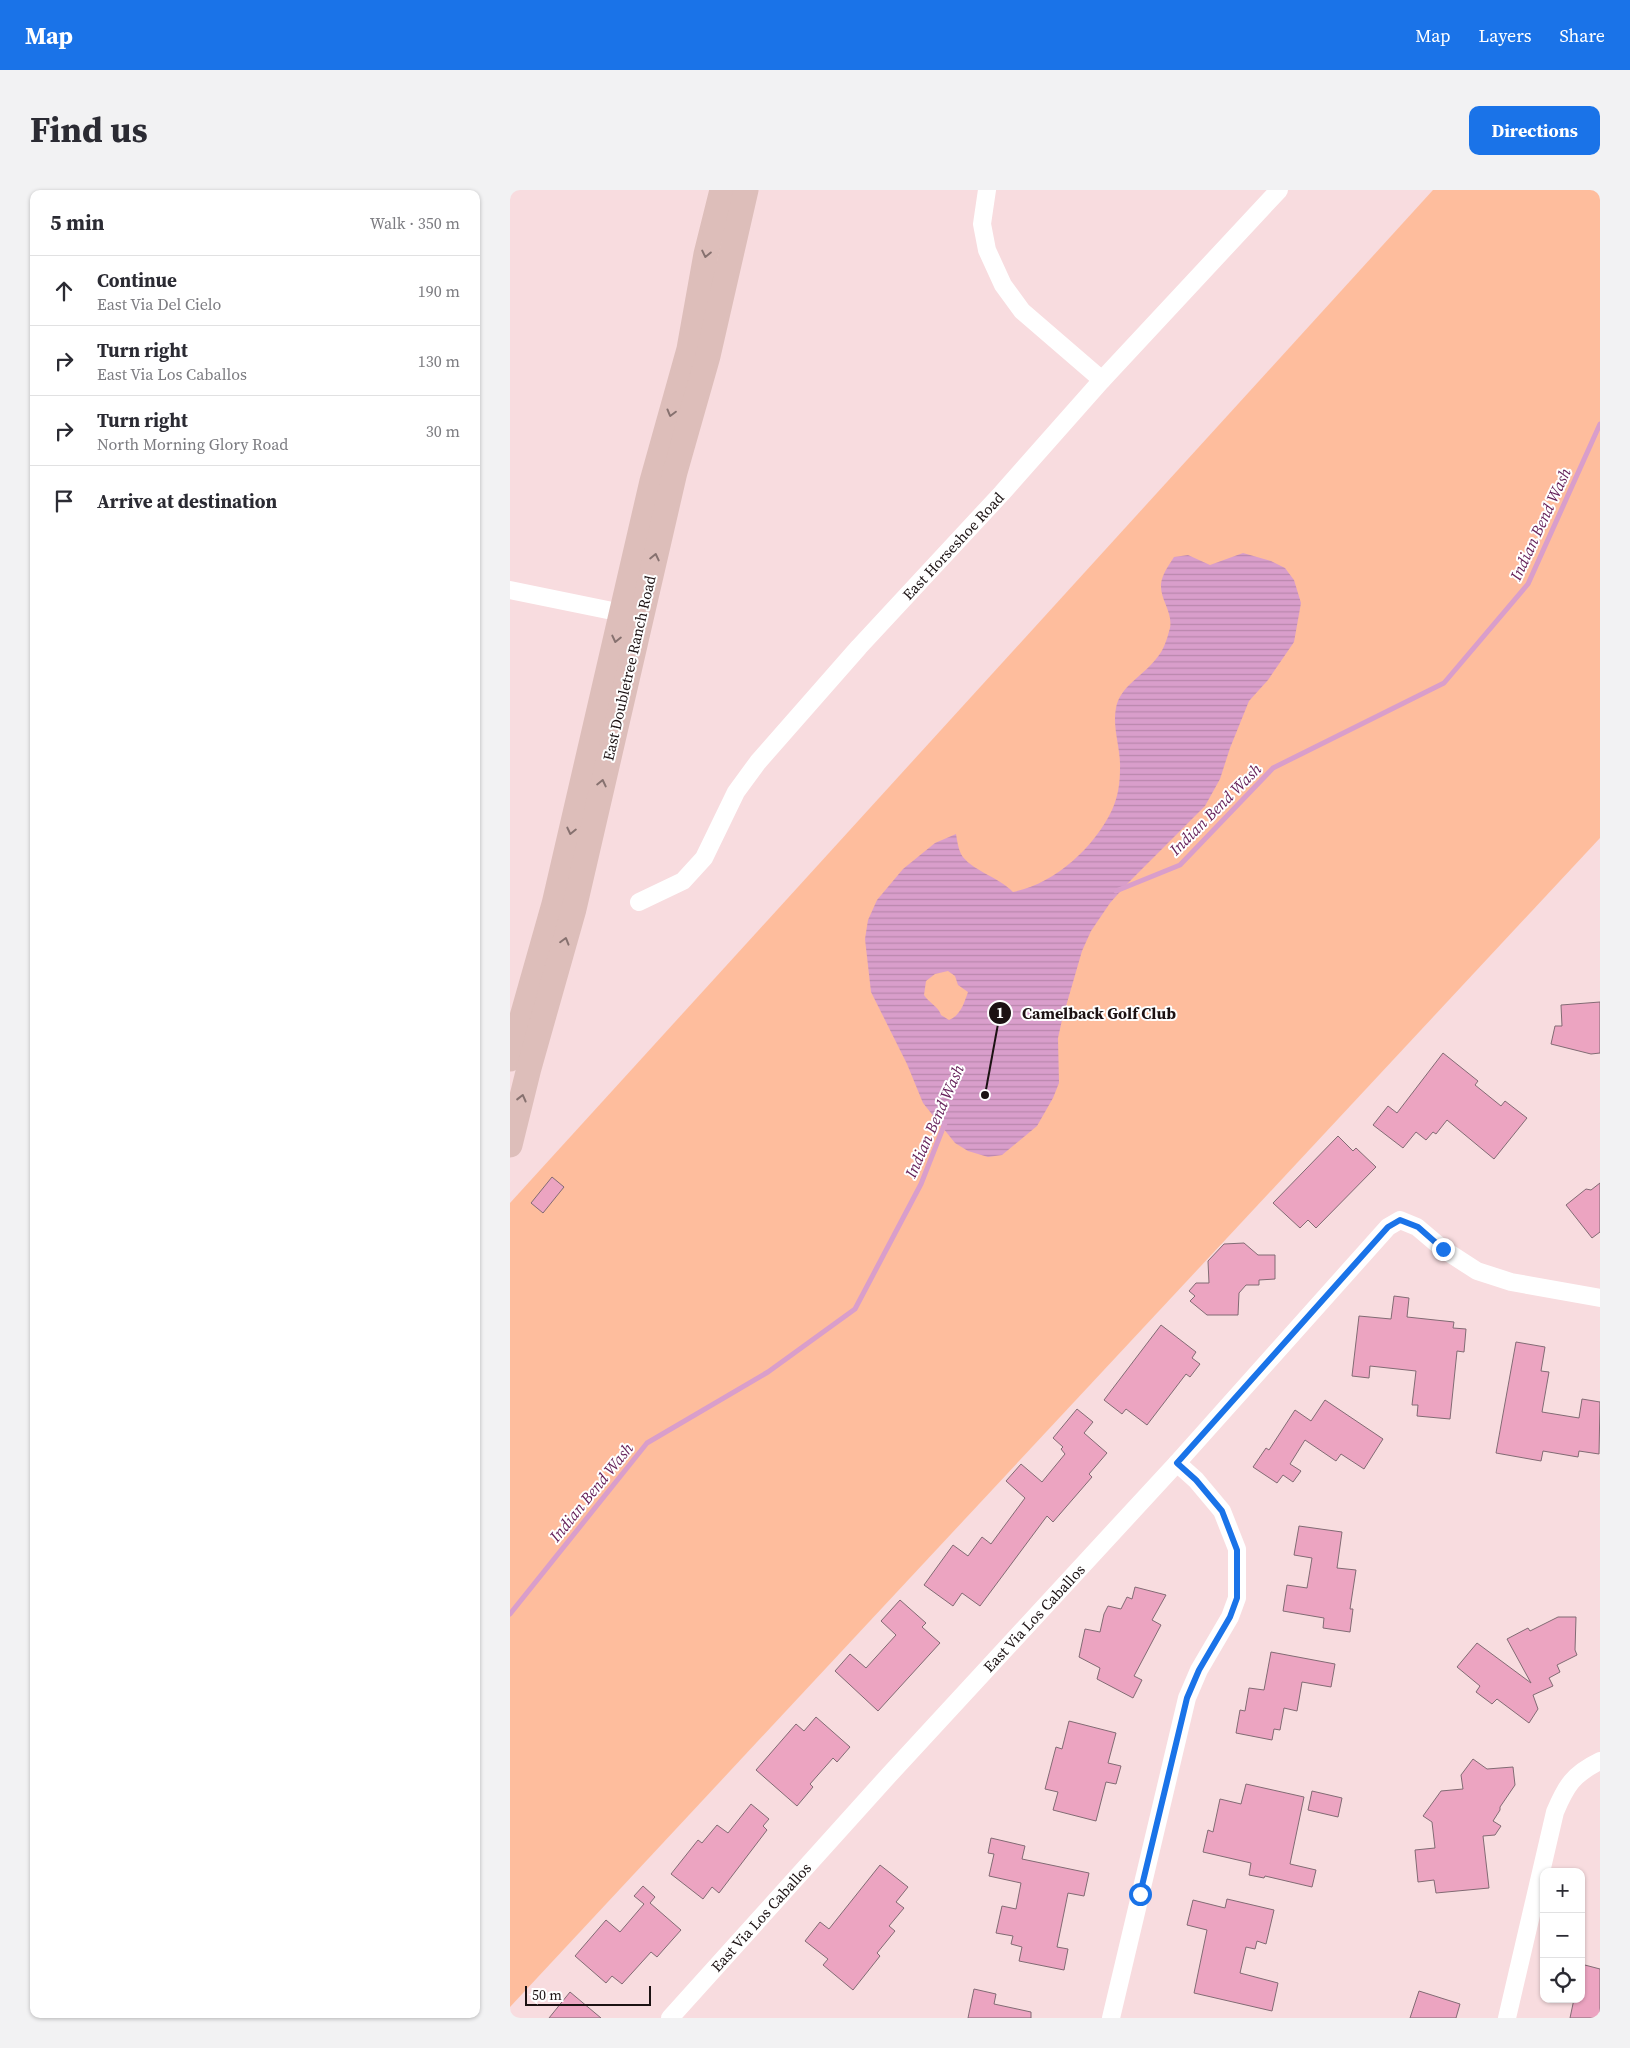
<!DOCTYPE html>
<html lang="en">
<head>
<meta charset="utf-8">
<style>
  body { margin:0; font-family:"Source Serif 4",serif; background:#f2f2f3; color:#2b2b33 }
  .controls { position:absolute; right:15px; bottom:15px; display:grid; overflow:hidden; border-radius:10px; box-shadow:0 1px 4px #0004 }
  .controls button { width:45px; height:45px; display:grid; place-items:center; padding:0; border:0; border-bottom:1px solid #e1e1e2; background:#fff; color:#2b2b33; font:25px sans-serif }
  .scale { position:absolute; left:15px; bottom:12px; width:126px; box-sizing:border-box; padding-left:5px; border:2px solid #1c1213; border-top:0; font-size:14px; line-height:18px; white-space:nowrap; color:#1c1213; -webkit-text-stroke:4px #fff; paint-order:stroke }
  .stop { position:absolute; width:15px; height:15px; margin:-11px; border:4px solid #1a73e8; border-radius:50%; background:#fff }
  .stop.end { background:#1a73e8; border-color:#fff; box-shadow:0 1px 5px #0008 }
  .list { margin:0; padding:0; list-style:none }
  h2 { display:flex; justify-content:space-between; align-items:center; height:65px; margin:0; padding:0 20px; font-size:21px }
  h2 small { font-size:16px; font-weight:400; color:#7c7c81 }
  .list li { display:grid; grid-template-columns:32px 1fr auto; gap:15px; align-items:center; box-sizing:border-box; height:70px; padding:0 20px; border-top:1px solid #e1e1e2 }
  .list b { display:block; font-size:19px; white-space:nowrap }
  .list p { margin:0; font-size:16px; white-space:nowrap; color:#7c7c81 }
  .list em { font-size:16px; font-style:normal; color:#7c7c81 }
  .icon { flex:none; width:28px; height:28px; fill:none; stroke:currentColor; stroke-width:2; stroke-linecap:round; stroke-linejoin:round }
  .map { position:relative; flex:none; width:1090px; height:1828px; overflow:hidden; border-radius:10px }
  header { display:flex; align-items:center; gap:30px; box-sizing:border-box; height:70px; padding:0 25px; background:#1a73e8; color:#fff }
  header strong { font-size:24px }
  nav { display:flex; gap:28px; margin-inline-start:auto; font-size:18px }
  .intro { display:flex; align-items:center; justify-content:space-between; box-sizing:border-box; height:120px; padding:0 30px }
  h1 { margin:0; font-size:35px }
  .button { padding:12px 22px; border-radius:10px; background:#1a73e8; color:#fff; font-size:18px; font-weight:700 }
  main { display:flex; gap:30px; padding:0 30px }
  aside { flex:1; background:#fff; border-radius:10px; box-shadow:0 1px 4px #0004 }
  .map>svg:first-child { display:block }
  .green { fill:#febd9d }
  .water { fill:url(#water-rules); fill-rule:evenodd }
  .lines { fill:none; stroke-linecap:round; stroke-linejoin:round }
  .stream { stroke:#d99ecb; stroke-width:5 }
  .building { fill:#eca4c1; stroke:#826b74 }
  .street { stroke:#fff; stroke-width:18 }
  .secondary { stroke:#ddbeba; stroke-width:25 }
  .oneway { stroke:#86716f }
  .route { stroke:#1a73e8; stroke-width:6 }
  .labels { text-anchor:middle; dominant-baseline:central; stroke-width:4; stroke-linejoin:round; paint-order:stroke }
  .street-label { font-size:15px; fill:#1c1213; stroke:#fff }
  .water-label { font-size:16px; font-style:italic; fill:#641f58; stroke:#fff }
  .leader { fill:none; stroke:#1c1213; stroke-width:2 }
  .callout-dot { fill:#1c1213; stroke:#fff; stroke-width:2 }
  .mark-label { font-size:15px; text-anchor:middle; font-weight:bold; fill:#fff }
  .callout-label { font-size:16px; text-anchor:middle; font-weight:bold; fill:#1c1213; stroke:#fff; stroke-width:4; stroke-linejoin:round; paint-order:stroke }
</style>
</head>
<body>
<header>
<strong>Map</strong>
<nav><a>Map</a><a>Layers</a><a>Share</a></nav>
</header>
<div class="intro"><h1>Find us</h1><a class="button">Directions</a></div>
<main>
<aside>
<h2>5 min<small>Walk · 350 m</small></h2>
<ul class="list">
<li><svg class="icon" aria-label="ahead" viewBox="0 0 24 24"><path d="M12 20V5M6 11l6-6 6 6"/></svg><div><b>Continue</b><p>East Via Del Cielo</p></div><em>190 m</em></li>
<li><svg class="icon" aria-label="right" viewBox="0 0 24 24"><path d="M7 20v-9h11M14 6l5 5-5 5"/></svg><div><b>Turn right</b><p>East Via Los Caballos</p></div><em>130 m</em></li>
<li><svg class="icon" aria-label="right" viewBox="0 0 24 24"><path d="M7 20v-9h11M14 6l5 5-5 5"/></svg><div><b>Turn right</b><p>North Morning Glory Road</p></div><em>30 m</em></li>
<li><svg class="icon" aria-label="arrive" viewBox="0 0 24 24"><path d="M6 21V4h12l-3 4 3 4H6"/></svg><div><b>Arrive at destination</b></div></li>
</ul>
</aside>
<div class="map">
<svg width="1090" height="1828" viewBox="0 0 1090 1828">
  <defs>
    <pattern id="water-rules" width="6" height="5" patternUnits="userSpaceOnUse" patternTransform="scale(1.25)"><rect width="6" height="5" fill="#d99ecb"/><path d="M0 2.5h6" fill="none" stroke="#ba87ad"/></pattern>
  </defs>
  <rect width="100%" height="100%" fill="#f8dcdf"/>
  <!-- green -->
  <polygon class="green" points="923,0 1090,0 1090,648 0,1817 0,1013"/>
  <!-- water -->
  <path class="water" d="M 733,363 L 761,371 L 775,378 L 784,390 L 791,413 L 784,452 L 758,490 L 739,511 L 720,558 L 710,589 L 695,616 L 616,695 L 600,713 L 581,741 L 572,761 L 552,830 L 548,848 L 549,893 L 543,908 L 527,936 L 492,965 L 478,967 L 458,961 L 445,953 L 413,913 L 397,874 L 361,802 L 355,749 L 358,730 L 367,710 L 393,679 L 425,653 L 446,644 C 447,650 448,658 451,664 C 460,680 489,687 503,702 C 544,694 584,658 602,620 C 608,607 610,593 610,579 C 611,559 602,538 606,518 C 610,496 633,486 646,469 C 654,460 657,449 660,438 C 663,422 650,410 651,394 C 652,384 659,375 664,367 L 678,365 L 700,375 ZM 438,781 L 445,786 L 448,795 L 458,802 C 454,813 451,825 439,830 L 431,825 C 429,817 418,812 414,805 L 416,791 L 425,784 Z"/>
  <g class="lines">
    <!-- stream -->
    <g class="stream">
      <polyline points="606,701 670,675 763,578 934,493 1018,394 1090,234"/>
      <polyline points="0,1424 137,1253 258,1182 345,1119 411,994 435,933"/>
    </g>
  </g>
  <!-- building -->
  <g class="building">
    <polygon points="1090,812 1090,863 1081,864 1041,854 1045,836 1052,836 1051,815"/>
    <polygon points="933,863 968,891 965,895 991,916 995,911 1017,928 984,969 937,930 926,944 923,942 916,950 906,942 893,958 863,935 878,916 887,923"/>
    <polygon points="828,946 843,961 846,958 866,977 806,1038 798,1030 790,1038 763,1013"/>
    <polygon points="42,987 54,997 33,1023 21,1013"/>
    <polygon points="1090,993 1090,1042 1082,1048 1056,1015 1076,999 1081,1000"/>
    <polygon points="734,1053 748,1065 765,1065 765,1089 749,1090 749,1095 736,1095 729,1103 728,1125 697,1125 680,1111 685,1106 679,1101 686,1093 699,1093 698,1071 714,1054"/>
    <polygon points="884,1106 899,1108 897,1127 944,1132 943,1138 956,1139 954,1162 947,1161 940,1229 907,1226 908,1215 902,1215 906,1181 860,1176 859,1188 842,1186 849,1126 881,1129"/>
    <polygon points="651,1135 686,1162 682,1168 690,1174 680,1187 676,1184 637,1235 616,1219 612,1224 594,1210"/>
    <polygon points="1006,1152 1035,1157 1031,1181 1039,1182 1032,1222 1069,1228 1072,1209 1090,1212 1089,1264 1069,1261 1068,1267 1033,1261 1031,1271 986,1263"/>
    <polygon points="815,1210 873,1249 854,1279 831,1264 826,1271 795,1250 780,1274 791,1281 783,1292 773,1285 767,1293 743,1277 756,1258 759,1260 785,1220 801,1231"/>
    <polygon points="567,1219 583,1232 574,1243 597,1263 579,1284 582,1287 543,1332 537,1326 470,1416 452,1403 443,1416 414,1395 443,1355 458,1366 472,1347 481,1354 515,1308 496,1291 511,1274 532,1292 555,1264 551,1259 553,1257 543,1248"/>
    <polygon points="789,1336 832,1342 827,1378 846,1380 840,1419 843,1419 840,1442 813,1438 814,1428 773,1421 777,1395 797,1398 802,1368 784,1365"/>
    <polygon points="625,1397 656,1405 642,1430 651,1435 624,1486 632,1490 623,1508 587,1489 590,1478 569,1467 575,1439 590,1442 594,1424 598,1416 611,1419 617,1407 622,1409"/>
    <polygon points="390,1410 416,1433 412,1437 430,1453 368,1521 325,1481 340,1464 356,1478 386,1445 371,1431"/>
    <polygon points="1048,1427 1066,1427 1065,1460 1067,1465 1047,1475 1050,1482 1039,1488 1043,1496 1023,1505 1028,1519 1019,1533 987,1509 982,1514 966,1502 970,1496 947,1477 967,1453 1021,1493 997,1449 1018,1438 1020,1441"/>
    <polygon points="761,1462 825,1474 821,1497 792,1492 787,1521 774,1518 770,1540 764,1539 762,1550 726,1543 730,1520 735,1521 739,1498 754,1500"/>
    <polygon points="306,1527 340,1557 327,1572 323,1568 300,1594 303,1597 287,1616 246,1580 286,1534 294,1541"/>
    <polygon points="559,1531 606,1543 598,1573 611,1576 606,1594 596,1592 586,1631 543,1620 548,1602 535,1599 546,1557 552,1559"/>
    <polygon points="963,1569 977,1579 1003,1577 1005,1595 990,1617 990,1620 983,1631 991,1636 985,1645 973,1646 979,1698 926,1703 924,1690 908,1692 905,1660 925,1658 922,1632 913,1626 931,1601 953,1599 951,1585"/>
    <polygon points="736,1594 794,1607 780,1674 806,1680 802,1697 755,1686 754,1688 739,1685 741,1673 693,1662 698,1640 703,1642 710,1609 731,1614"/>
    <polygon points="802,1601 832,1608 828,1627 798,1620"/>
    <polygon points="241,1614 259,1629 253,1636 257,1640 209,1703 202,1697 193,1709 161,1684 188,1650 192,1653 207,1635 218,1643"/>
    <polygon points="481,1648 515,1656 512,1669 579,1683 574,1706 558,1703 547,1757 558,1759 554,1780 509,1771 512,1757 501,1754 503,1746 486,1743 492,1716 506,1719 511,1693 479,1686 484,1664 478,1663"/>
    <polygon points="370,1675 398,1697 386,1712 394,1718 379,1736 385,1741 367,1763 370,1766 343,1800 313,1775 318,1769 295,1751 310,1732 319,1739"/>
    <polygon points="133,1696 145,1707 140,1713 171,1740 147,1767 141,1762 112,1794 102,1786 96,1793 65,1766 96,1730 110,1742 134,1714 124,1706"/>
    <polygon points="717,1709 764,1720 756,1754 747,1751 745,1759 736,1757 730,1783 768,1793 762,1821 684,1803 697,1740 677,1735 683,1710 715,1718"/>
    <polygon points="1071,1774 1090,1779 1090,1828 1060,1828 1064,1809 1071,1809"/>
    <polygon points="464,1799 486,1804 484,1814 521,1822 521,1828 458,1828"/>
    <polygon points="909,1801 950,1814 946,1828 900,1828"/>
    <polygon points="60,1802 91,1828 39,1828"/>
  </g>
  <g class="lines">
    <!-- street -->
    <g class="street">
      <polyline points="477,0 472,34 477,60 493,95 512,121 592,190"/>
      <polyline points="0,400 122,425"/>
      <polyline points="129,712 173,691 194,668 226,602 248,572 349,457 492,303 592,190 769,0"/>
      <polyline points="160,1828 379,1585 667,1273 878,1037 890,1030 907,1037 933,1059 967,1081 1001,1092 1090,1108"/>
      <polyline points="601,1828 677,1508 689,1480 720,1427 727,1408 727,1359 712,1321 686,1290 667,1273"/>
      <path d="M 997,1828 L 1045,1622 C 1056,1596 1063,1584 1090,1571"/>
    </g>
    <!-- secondary -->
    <g class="secondary">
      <polyline points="0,869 44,714 142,291 179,159 196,64 212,0"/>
      <polyline points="0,955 19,878 64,719 165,282 198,166 236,0"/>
    </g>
  </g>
  <!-- one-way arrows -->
  <defs><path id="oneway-chevron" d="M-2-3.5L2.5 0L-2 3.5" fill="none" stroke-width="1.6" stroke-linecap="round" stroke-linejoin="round" transform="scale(1.25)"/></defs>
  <g class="oneway">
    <use href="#oneway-chevron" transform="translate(196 64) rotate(102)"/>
    <use href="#oneway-chevron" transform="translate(161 223) rotate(105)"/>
    <use href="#oneway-chevron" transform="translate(145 367) rotate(-77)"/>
    <use href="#oneway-chevron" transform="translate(106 449) rotate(103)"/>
    <use href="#oneway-chevron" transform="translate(92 593) rotate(-77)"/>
    <use href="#oneway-chevron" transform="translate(61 641) rotate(103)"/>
    <use href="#oneway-chevron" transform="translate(55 751) rotate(-74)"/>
    <use href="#oneway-chevron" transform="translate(12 908) rotate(-76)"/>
  </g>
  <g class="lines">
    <!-- route -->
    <polyline class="route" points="630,1704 677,1508 689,1480 720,1427 727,1408 727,1360 712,1321 686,1290 667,1273 878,1037 890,1030 908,1037 933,1059"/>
  </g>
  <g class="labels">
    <!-- street labels -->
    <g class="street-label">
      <text transform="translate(443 356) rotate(-47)">East Horseshoe Road</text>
      <text transform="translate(119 478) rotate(-77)">East Doubletree Ranch Road</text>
      <text transform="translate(524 1428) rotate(-47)">East Via Los Caballos</text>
      <text transform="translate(251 1727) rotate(-48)">East Via Los Caballos</text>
    </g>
    <!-- water labels -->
    <g class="water-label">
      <text transform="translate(1030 334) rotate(-65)">Indian Bend Wash</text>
      <text transform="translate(705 619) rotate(-45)">Indian Bend Wash</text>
      <text transform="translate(424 931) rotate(-66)">Indian Bend Wash</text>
      <text transform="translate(81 1302) rotate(-51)">Indian Bend Wash</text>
    </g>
  </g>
  <!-- callouts -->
  <path class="leader" d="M475 905L490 823"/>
  <g class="callout-dot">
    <circle cx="475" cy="905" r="5"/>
    <circle cx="490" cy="823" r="12"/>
  </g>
  <g class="mark-label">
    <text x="490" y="828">1</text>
  </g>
  <g class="callout-label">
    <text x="589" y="829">Camelback Golf Club</text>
  </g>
</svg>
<div class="controls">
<button>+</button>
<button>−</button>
<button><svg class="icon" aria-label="locate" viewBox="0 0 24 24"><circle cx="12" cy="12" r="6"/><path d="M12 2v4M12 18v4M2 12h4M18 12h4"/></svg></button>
</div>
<div class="scale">50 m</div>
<div class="stop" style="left:630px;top:1704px"></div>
<div class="stop end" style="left:933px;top:1059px"></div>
</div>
</main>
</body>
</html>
